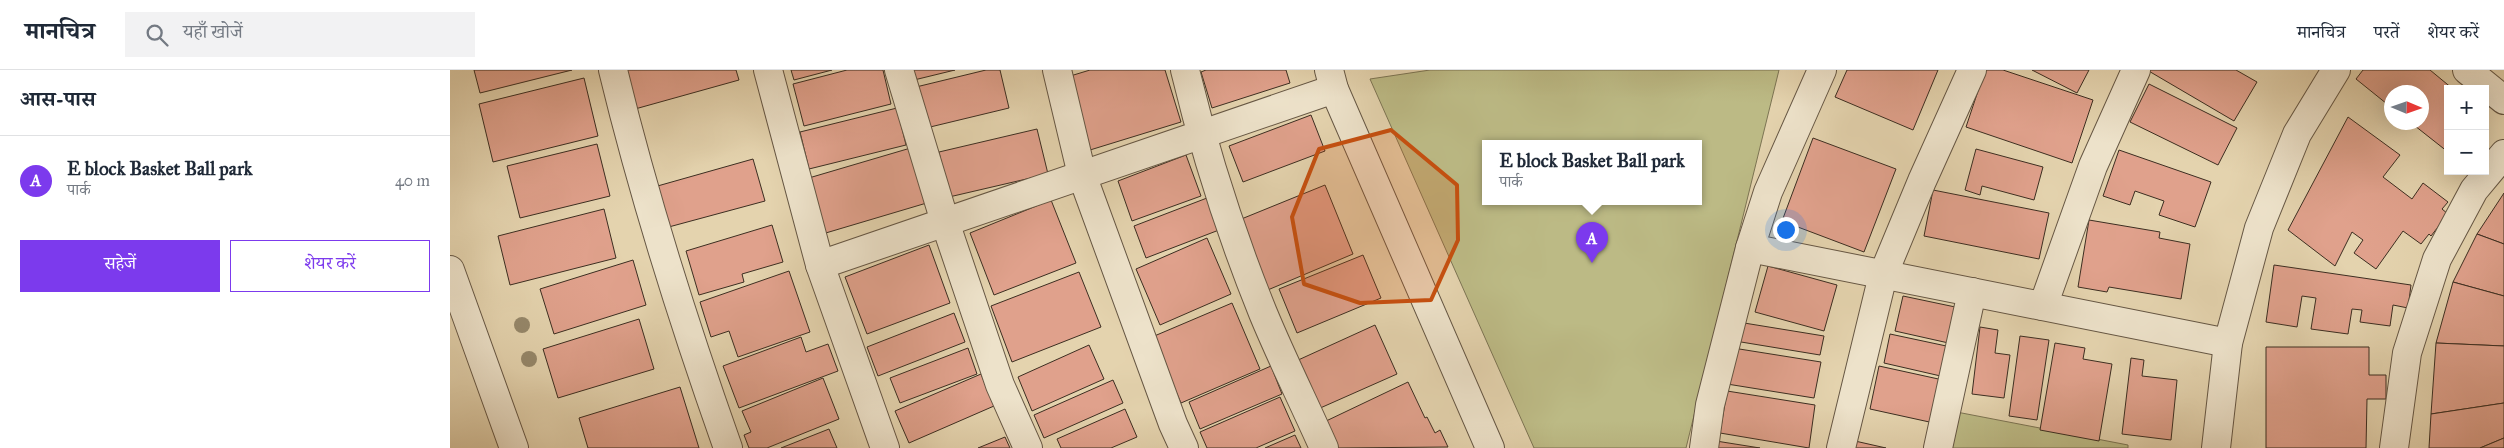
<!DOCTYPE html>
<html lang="hi">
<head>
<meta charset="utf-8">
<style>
  body { margin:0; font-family:"IM FELL Great Primer","Noto Serif Devanagari",serif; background:#f2f2f3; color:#1f2937 }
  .controls { position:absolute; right:15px; top:15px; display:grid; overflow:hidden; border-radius:0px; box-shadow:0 5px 20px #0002 }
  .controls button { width:45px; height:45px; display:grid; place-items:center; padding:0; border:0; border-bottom:1px solid #e0e1e3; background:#fff; color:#1f2937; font:25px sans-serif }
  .compass { position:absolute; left:1934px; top:15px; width:45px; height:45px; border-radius:50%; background:#fff; box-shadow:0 5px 20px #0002; rotate:92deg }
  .you { position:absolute; left:1335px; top:159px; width:18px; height:18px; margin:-12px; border:4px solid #fff; border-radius:50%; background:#1a73e8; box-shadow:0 0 0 8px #1a73e833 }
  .badge { display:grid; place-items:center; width:32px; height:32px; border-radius:50%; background:#7c3aed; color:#fff; font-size:16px; font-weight:700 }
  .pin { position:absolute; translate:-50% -41px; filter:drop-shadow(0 1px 2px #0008) }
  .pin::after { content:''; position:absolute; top:26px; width:18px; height:15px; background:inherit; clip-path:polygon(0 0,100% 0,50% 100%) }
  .popup { position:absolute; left:1032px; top:70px; width:220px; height:65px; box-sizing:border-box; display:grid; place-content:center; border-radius:0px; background:#fff; filter:drop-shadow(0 1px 4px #0005); font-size:16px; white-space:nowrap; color:#747a83 }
  .popup b { font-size:19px; color:#1f2937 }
  .popup::after { content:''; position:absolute; left:50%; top:100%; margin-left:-10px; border:10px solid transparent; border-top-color:#fff }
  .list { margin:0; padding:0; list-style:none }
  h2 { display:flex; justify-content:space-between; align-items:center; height:65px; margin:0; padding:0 20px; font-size:21px }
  h2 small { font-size:16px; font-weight:400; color:#747a83 }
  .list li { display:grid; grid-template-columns:32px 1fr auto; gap:15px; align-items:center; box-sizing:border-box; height:90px; padding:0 20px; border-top:1px solid #e0e1e3 }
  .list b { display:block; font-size:19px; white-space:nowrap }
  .list p { margin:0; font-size:16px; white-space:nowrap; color:#747a83 }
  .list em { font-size:16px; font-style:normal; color:#747a83 }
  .actions { display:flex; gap:10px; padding:15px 20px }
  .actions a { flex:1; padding:11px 0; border:1px solid #7c3aed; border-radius:0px; text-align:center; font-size:18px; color:#7c3aed }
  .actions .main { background:#7c3aed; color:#fff }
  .icon { flex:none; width:28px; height:28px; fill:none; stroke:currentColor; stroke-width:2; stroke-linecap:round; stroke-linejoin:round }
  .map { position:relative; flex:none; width:2054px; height:378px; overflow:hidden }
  header { display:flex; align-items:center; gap:30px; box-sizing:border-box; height:70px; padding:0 25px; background:#fff; border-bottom:1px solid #e0e1e3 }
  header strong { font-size:24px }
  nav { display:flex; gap:28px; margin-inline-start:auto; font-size:18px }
  .search { width:350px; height:45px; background:#f2f2f3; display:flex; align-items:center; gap:12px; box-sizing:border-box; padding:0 18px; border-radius:0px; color:#747a83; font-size:19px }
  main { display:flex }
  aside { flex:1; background:#fff }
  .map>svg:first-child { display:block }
  .green { fill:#bcba85; stroke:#7c7453; fill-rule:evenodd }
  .building { fill:#e0a18c; stroke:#3c2e21 }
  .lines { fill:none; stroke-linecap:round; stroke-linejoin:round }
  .minor-casing { stroke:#665744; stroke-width:30 }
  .minor { stroke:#ede2ca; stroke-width:28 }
  .tree { fill:#96886b }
  .marked { fill:#c65010; fill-opacity:0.2; stroke:#c65010; stroke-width:4; stroke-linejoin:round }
</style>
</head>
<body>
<header>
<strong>मानचित्र</strong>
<div class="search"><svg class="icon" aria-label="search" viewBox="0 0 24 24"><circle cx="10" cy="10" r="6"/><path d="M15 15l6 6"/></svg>यहाँ खोजें</div>
<nav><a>मानचित्र</a><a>परतें</a><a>शेयर करें</a></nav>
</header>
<main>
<aside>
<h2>आस-पास<small></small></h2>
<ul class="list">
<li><span class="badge">A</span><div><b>E block Basket Ball park</b><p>पार्क</p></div><em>40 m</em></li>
</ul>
<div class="actions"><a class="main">सहेजें</a><a>शेयर करें</a></div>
</aside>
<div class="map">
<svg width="2054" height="378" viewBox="0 0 2054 378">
  <rect width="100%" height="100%" fill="#e4d3ae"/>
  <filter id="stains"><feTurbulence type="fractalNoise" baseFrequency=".004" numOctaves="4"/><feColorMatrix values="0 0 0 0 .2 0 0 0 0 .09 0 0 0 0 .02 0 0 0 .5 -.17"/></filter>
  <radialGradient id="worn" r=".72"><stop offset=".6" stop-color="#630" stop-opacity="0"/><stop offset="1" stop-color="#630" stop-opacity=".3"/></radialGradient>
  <!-- green -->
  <g class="green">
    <path d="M 980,0 L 1329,0 L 1236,378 L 1084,378 L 920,9 ZM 1036,74 L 1248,74 L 1248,132 L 1036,132 Z"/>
    <polygon points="1491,339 1678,375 1678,378 1485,378"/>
  </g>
  <!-- building -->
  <g class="building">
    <polygon points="24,0 122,0 30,23"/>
    <polygon points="174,0 286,0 289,10 185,39"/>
    <polygon points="341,0 382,0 344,10"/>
    <polygon points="397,0 433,0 441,34 354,56 343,14"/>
    <polygon points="461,0 505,0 464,10"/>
    <polygon points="536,0 550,0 559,38 476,58 466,17"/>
    <polygon points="640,0 715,0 731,52 640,80 617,7"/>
    <polygon points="756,0 836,0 840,13 762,38 751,2"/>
    <polygon points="1397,0 1488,0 1463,60 1385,27"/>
    <polygon points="1535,0 1553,0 1643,30 1622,93 1516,57"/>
    <polygon points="1582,0 1639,0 1627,23"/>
    <polygon points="1697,0 1786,0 1807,12 1784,51"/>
    <polygon points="1913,0 1980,0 2003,19 1998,19 1998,82 1960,52 1972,52 1972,22 1942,22 1942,38 1906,9"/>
    <polygon points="134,8 148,66 43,92 29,34"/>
    <polygon points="1699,14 1787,58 1768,95 1680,52"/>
    <polygon points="447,38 456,75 359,99 350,62"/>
    <polygon points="861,45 875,81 793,112 779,76"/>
    <polygon points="1898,47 1950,85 1933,107 1962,129 1973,113 1998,132 1992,139 1998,144 1981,166 1979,164 1971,174 1953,161 1926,199 1904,183 1913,170 1902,162 1885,196 1838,160"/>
    <polygon points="587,59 598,104 499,127 489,82"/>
    <polygon points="1363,68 1446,99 1414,182 1332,151"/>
    <polygon points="147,74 160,126 70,148 57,96"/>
    <polygon points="464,77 480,132 369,165 352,110"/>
    <polygon points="1526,79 1593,97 1584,130 1532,116 1530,125 1515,120"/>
    <polygon points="1669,80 1761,112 1745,157 1709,145 1714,131 1685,121 1680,135 1653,126"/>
    <polygon points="736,85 751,126 682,151 668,111"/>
    <polygon points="303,89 315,131 215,158 204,117"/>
    <polygon points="875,115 903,184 813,222 784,152"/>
    <polygon points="1483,120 1599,143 1589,189 1474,166"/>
    <polygon points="2054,123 2054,174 2027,164"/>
    <polygon points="757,128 769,160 696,188 684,156"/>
    <polygon points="601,130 626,193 544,225 520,163"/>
    <polygon points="154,139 166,188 60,215 48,166"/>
    <polygon points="1639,150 1710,162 1709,168 1740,174 1731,229 1659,217 1657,222 1628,217"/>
    <polygon points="322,155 333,192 292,204 294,212 249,225 236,181"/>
    <polygon points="2027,164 2054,174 2054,226 2003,212"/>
    <polygon points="757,168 781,224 710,255 686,199"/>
    <polygon points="479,175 500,233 417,264 395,207"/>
    <polygon points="913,185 931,228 847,263 829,219"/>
    <polygon points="183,190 196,235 104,264 90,219"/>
    <polygon points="1824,195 1961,215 1958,238 1943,235 1940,256 1910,252 1912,240 1902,239 1898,264 1861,259 1866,228 1852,226 1847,257 1816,252"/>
    <polygon points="1318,196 1387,215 1374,261 1305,242"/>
    <polygon points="339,201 360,262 288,287 279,261 261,267 250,232"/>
    <polygon points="629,202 651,257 562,292 541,236"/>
    <polygon points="2003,212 2054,226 2054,276 1986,273"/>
    <polygon points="1453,226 1510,238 1503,274 1445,261"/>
    <polygon points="782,233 810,299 731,333 702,267"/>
    <polygon points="504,243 515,272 428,306 417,277"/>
    <polygon points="189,249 204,299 108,328 93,279"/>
    <polygon points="1288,252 1374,266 1370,285 1285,271"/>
    <polygon points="925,255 947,304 868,339 846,291"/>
    <polygon points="1530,257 1548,260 1545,283 1560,285 1554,328 1522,324"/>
    <polygon points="1440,264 1501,277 1495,307 1434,293"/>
    <polygon points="1570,266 1599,270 1587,350 1559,346"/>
    <polygon points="351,267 356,282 378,274 388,301 289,338 273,296"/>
    <polygon points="1605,273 1635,278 1633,289 1662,294 1649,371 1590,360"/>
    <polygon points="1986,273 2054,276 2054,333 1981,344"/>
    <polygon points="639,275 654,309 582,341 568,307"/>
    <polygon points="1816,277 1919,277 1919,305 1936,305 1936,329 1917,329 1916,378 1816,378"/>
    <polygon points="518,278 527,304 450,333 440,308"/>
    <polygon points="1283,278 1371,292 1364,328 1277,314"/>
    <polygon points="1681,288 1694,290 1692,306 1727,310 1721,370 1672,364"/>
    <polygon points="821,296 832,324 750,359 739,332"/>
    <polygon points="1429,296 1493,310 1484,353 1420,339"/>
    <polygon points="531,304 544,336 459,373 445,341"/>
    <polygon points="373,308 389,349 317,378 299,378 294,365 301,362 292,341"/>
    <polygon points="663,310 673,333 594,368 584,345"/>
    <polygon points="958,312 975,348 977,347 985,363 990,360 998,377 886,378 874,352"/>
    <polygon points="230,317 249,378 138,378 129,348"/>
    <polygon points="1277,321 1365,335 1359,378 1270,363"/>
    <polygon points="830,327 845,361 806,378 757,378 750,362"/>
    <polygon points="2054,333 2054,368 2030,378 1979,378 1981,344"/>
    <polygon points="675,339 687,367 661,378 611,378 607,369"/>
    <polygon points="379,359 387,378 331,378"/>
    <polygon points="845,365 851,378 815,378"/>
    <polygon points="555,367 560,378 528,378"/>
    <polygon points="2054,368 2054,378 2030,378"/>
    <polygon points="1266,371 1310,378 1265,378"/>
    <polygon points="1405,371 1436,378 1404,378"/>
  </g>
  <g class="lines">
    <!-- minor casing -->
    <g class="minor-casing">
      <g id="minor">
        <path d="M 163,0 C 194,128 234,254 278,378"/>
        <polyline points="318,0 370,195 435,378"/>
        <polyline points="449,0 495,152 550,315 578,378"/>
        <polyline points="607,0 632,105 723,354 734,378"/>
        <path d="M 735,0 C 755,83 781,164 813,243 C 832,289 854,333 874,378"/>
        <polyline points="879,0 884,19 1040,378"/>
        <polyline points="2017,0 2054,30"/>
        <polyline points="1300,178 1778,273"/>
        <polyline points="370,195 884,19"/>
        <polyline points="0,200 64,378"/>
        <polyline points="1593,236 1643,96 1686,0"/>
        <polyline points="1254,378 1260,335 1300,178 1318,122 1372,0"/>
        <polyline points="1391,378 1433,205 1472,111 1522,0"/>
        <polyline points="1488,378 1522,222"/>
        <polyline points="1766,378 1778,273 1809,158 1847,64 1886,0"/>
        <polyline points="1944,378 1957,283 1987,189 2024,120 2054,84"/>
      </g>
    </g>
    <!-- minor -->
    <use href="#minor" class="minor"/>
  </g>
  <!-- trees -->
  <g class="tree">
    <circle cx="72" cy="255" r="8"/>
    <circle cx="79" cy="289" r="8"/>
  </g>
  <!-- marked area -->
  <path class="marked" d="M 941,60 L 1007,115 L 1008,170 L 981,230 L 910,233 L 854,214 L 842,147 L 869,79 Z"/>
  <rect width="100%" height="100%" filter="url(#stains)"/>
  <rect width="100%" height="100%" fill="url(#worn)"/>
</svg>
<div class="controls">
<button>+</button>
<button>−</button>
</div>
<svg class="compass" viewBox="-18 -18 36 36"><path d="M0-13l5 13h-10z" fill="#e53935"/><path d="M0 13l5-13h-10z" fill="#747a83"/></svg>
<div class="you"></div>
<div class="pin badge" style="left:1142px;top:193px">A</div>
<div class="popup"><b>E block Basket Ball park</b>पार्क</div>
</div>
</main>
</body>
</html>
